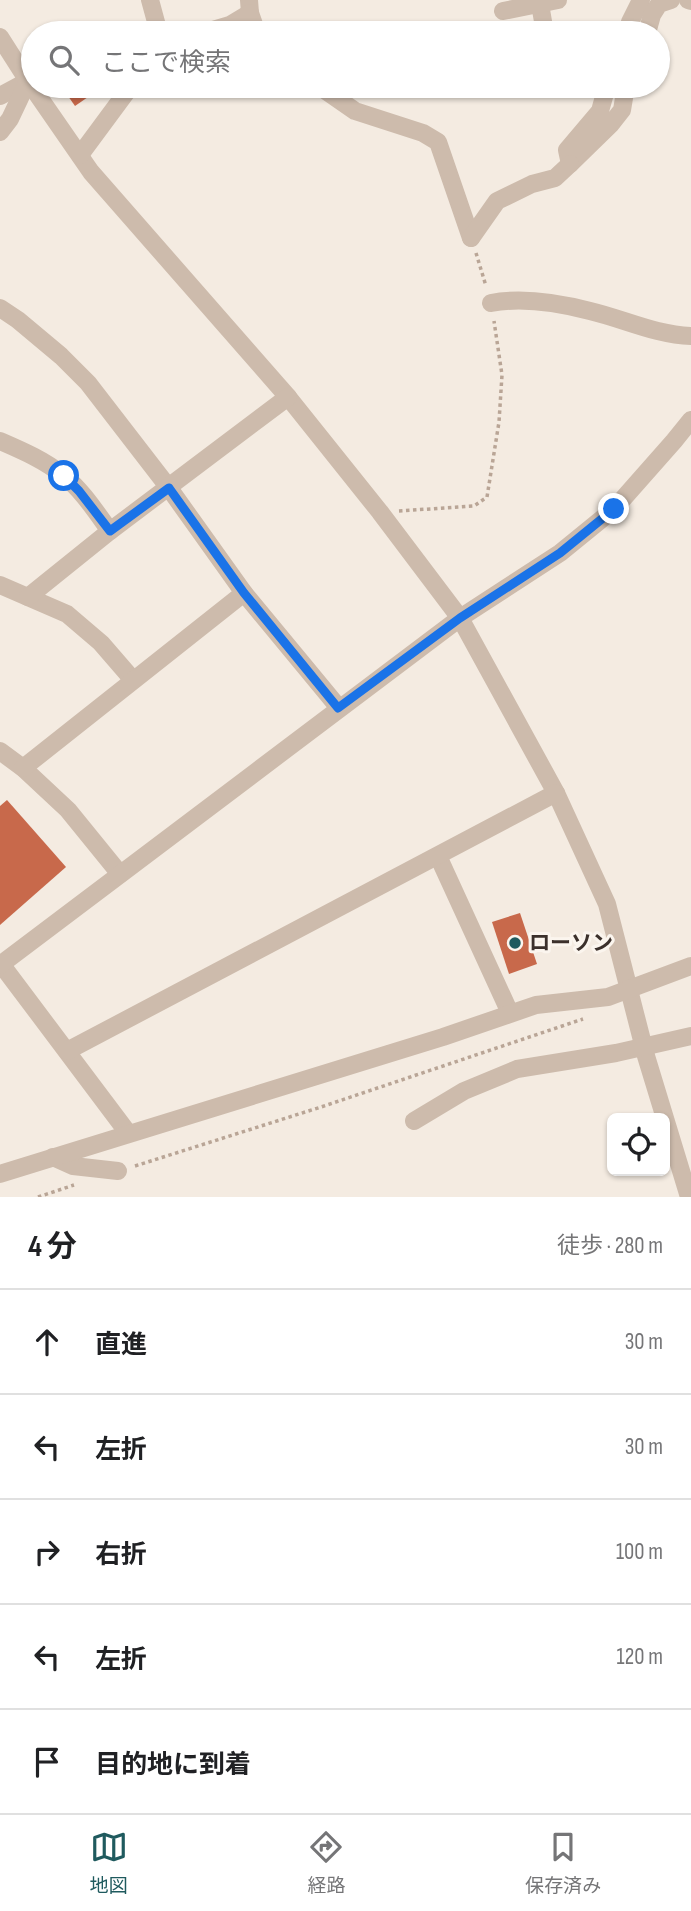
<!DOCTYPE html>
<html lang="ja">
<head>
<meta charset="utf-8">
<style>
  body { margin:0; font-family:"Sofia Sans Condensed","Noto Sans JP",sans-serif; background:#f6f6f6; color:#202124 }
  .controls { position:absolute; right:21px; bottom:21px; display:grid; overflow:hidden; border-radius:10px; box-shadow:0 2px 5px #0004 }
  .controls button { width:63px; height:63px; display:grid; place-items:center; padding:0; border:0; border-bottom:2px solid #e0e0e0; background:#fff; color:#202124; font:35px sans-serif }
  .stop { position:absolute; width:21px; height:21px; margin:-16px; border:5px solid #1a73e8; border-radius:50%; background:#fff }
  .stop.end { background:#1a73e8; border-color:#fff; box-shadow:0 2px 7px #0008 }
  .list { margin:0; padding:0; list-style:none }
  h2 { display:flex; justify-content:space-between; align-items:center; height:91px; margin:0; padding:0 28px; font-size:30px }
  h2 small { font-size:23px; font-weight:400; color:#757577 }
  .list li { display:grid; grid-template-columns:46px 1fr auto; gap:21px; align-items:center; box-sizing:border-box; height:105px; padding:0 28px; border-top:2px solid #e0e0e0 }
  .list b { display:block; font-size:26px; white-space:nowrap }
  .list em { font-size:23px; font-style:normal; color:#757577 }
  .icon { flex:none; width:38px; height:38px; fill:none; stroke:currentColor; stroke-width:2; stroke-linecap:round; stroke-linejoin:round }
  .map { position:relative; flex:none; width:691px; height:1197px; overflow:hidden }
  .search { position:absolute; background:#fff; box-shadow:0 2px 5px #0004; left:21px; right:21px; top:21px; height:77px; display:flex; align-items:center; gap:18px; box-sizing:border-box; padding:0 24px; border-radius:38px; color:#757577; font-size:26px }
  .sheet { height:616px; background:#fff }
  nav { display:flex; justify-content:space-around; align-items:center; box-sizing:border-box; height:98px; border-top:2px solid #e0e0e0; background:#fff; font-size:19px; color:#757577 }
  nav a { display:grid; justify-items:center; gap:4px }
  nav .on { color:#1f5a5e }
  .map>svg:first-child { display:block }
  .building { fill:#c8694b }
  .lines { fill:none; stroke-linecap:round; stroke-linejoin:round }
  .path { stroke:#b9a596; stroke-width:3.5; stroke-dasharray:3.5 3.5; stroke-linecap:butt }
  .minor { stroke:#cdbbac; stroke-width:18 }
  .route { stroke:#1a73e8; stroke-width:9 }
  .poi-dot { fill:#1f5a5e; stroke:#fbf5ee; stroke-width:2.5 }
  .labels { text-anchor:middle; dominant-baseline:central; stroke-width:6; stroke-linejoin:round; paint-order:stroke }
  .poi-label { font-size:21px; font-weight:bold; fill:#3b302b; stroke:#fbf5ee; text-anchor:start }
</style>
</head>
<body>
<div class="map">
<svg width="691" height="1197" viewBox="0 0 691 1197">
  <rect width="100%" height="100%" fill="#f4ebe1"/>
  <!-- building -->
  <g class="building">
    <polygon points="61,86 104,86 75,106"/>
    <polygon points="7,800 66,867 0,925 0,806"/>
    <polygon points="520,913 537,964 509,974 492,922"/>
  </g>
  <g class="lines">
    <!-- path -->
    <g class="path">
      <polyline points="476,253 486,286"/>
      <polyline points="399,511 474,506 487,497 499,422 502,375 494,321"/>
      <polyline points="135,1166 321,1107 583,1019"/>
      <polyline points="38,1197 74,1185"/>
    </g>
    <!-- minor -->
    <g class="minor">
      <polyline points="150,0 159,33"/>
      <polyline points="249,0 250,13 257,33"/>
      <polyline points="688,0 691,1"/>
      <polyline points="540,4 545,33"/>
      <polyline points="503,11 558,0"/>
      <polyline points="203,33 230,25 250,13"/>
      <polyline points="627,33 630,22 641,0"/>
      <polyline points="647,33 652,15 659,4 671,0"/>
      <polyline points="0,37 28,81 91,172 288,397 380,512 460,618 556,793 607,904 646,1056 689,1197"/>
      <polyline points="319,86 355,111 423,133 438,142 471,238"/>
      <polyline points="607,86 600,111 567,150 570,164 611,124 622,110 626,86"/>
      <polyline points="0,96 28,81"/>
      <polyline points="0,132 10,119 28,81"/>
      <polyline points="80,155 131,86"/>
      <polyline points="471,238 497,201 532,184 555,178 570,164"/>
      <path d="M 491,303 C 522,297 559,303 590,311 C 624,319 656,335 691,336"/>
      <polyline points="0,308 18,320 61,356 88,383 169,488 244,593 339,708"/>
      <path d="M 0,441 C 23,451 44,460 64,476 C 82,490 96,512 110,531"/>
      <polyline points="0,585 67,614 101,643 133,680"/>
      <polyline points="28,597 110,531 288,397"/>
      <polyline points="0,751 23,768 68,810 120,874"/>
      <polyline points="23,768 244,593"/>
      <polyline points="438,856 510,1013"/>
      <polyline points="1,964 128,1133"/>
      <polyline points="0,965 460,618 560,553 614,509 674,441 691,420"/>
      <polyline points="67,1051 556,793"/>
      <polyline points="414,1121 464,1091 517,1069 616,1053 691,1036"/>
      <polyline points="53,1157 73,1166 118,1171"/>
      <polyline points="0,1174 443,1037 536,1005 608,997 691,966"/>
    </g>
  </g>
  <g class="lines">
    <!-- route -->
    <polyline class="route" points="64,476 79,491 110,531 169,488 244,593 338,708 460,618 560,553 614,509"/>
  </g>
  <!-- markers -->
  <circle class="poi-dot" cx="515" cy="943" r="7"/>
  <g class="labels">
    <!-- poi labels -->
    <g class="poi-label">
      <text x="529" y="943">ローソン</text>
    </g>
  </g>
</svg>
<div class="controls">
<button><svg class="icon" aria-label="locate" viewBox="0 0 24 24"><circle cx="12" cy="12" r="6"/><path d="M12 2v4M12 18v4M2 12h4M18 12h4"/></svg></button>
</div>
<div class="stop" style="left:64px;top:476px"></div>
<div class="stop end" style="left:614px;top:509px"></div>
<div class="search"><svg class="icon" aria-label="search" viewBox="0 0 24 24"><circle cx="10" cy="10" r="6"/><path d="M15 15l6 6"/></svg>ここで検索</div>
</div>
<section class="sheet">
<h2>4 分<small>徒歩 · 280 m</small></h2>
<ul class="list">
<li><svg class="icon" aria-label="ahead" viewBox="0 0 24 24"><path d="M12 20V5M6 11l6-6 6 6"/></svg><div><b>直進</b></div><em>30 m</em></li>
<li><svg class="icon" aria-label="left" viewBox="0 0 24 24"><path d="M17 20v-9H6M10 6l-5 5 5 5"/></svg><div><b>左折</b></div><em>30 m</em></li>
<li><svg class="icon" aria-label="right" viewBox="0 0 24 24"><path d="M7 20v-9h11M14 6l5 5-5 5"/></svg><div><b>右折</b></div><em>100 m</em></li>
<li><svg class="icon" aria-label="left" viewBox="0 0 24 24"><path d="M17 20v-9H6M10 6l-5 5 5 5"/></svg><div><b>左折</b></div><em>120 m</em></li>
<li><svg class="icon" aria-label="arrive" viewBox="0 0 24 24"><path d="M6 21V4h12l-3 4 3 4H6"/></svg><div><b>目的地に到着</b></div></li>
</ul>
</section>
<nav>
<a class="on"><svg class="icon" aria-label="map" viewBox="0 0 24 24"><path d="M3 6l6-2 6 2 6-2v14l-6 2-6-2-6 2zM9 4v14M15 6v14"/></svg>地図</a>
<a><svg class="icon" aria-label="directions" viewBox="0 0 24 24"><path d="M12 3l9 9-9 9-9-9zM9 14v-3h6M13 9l2 2-2 2"/></svg>経路</a>
<a><svg class="icon" aria-label="saved" viewBox="0 0 24 24"><path d="M7 4h10v16l-5-4-5 4z"/></svg>保存済み</a>
</nav>
</body>
</html>
